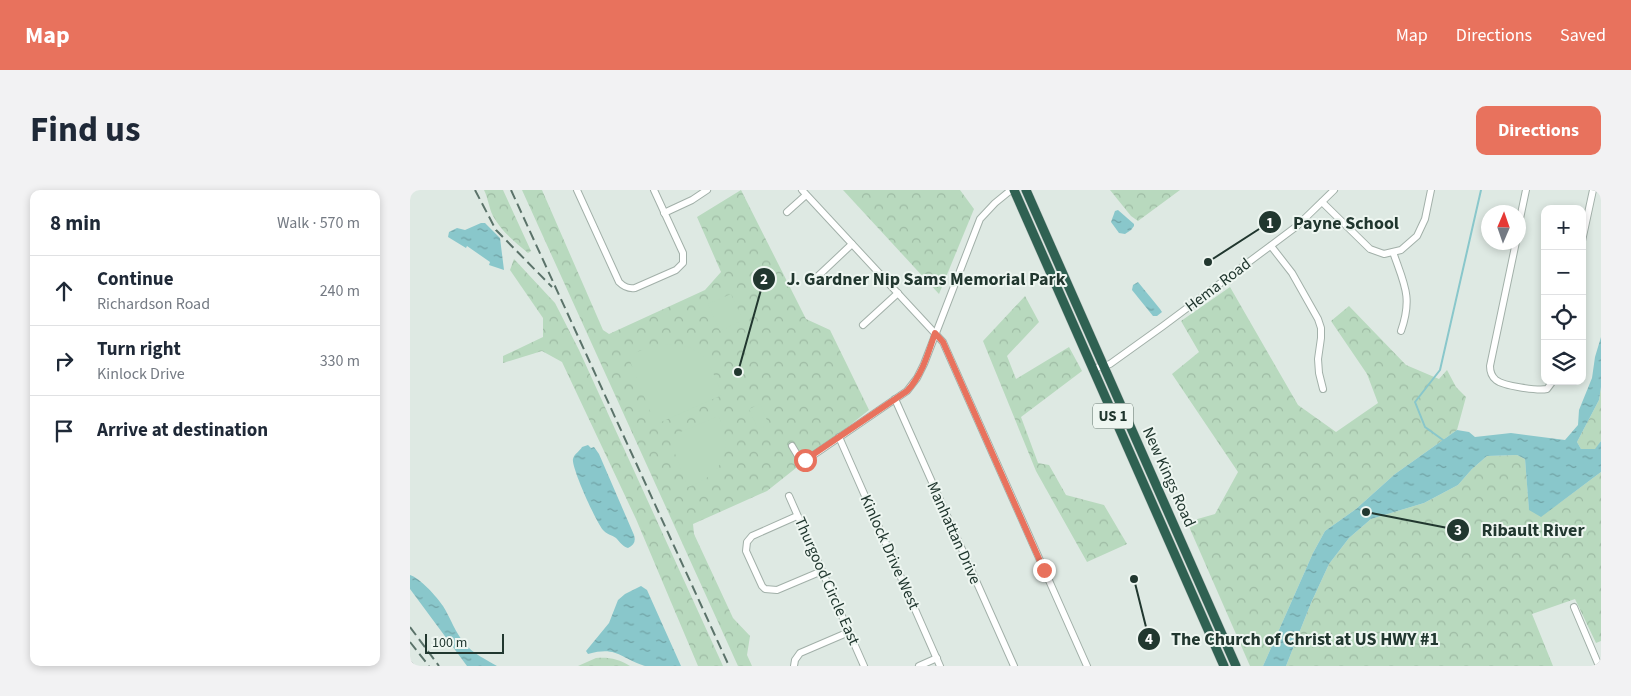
<!DOCTYPE html>
<html lang="en">
<head>
<meta charset="utf-8">
<style>
  body { margin:0; font-family:"Source Sans 3",sans-serif; background:#f2f2f3; color:#1f2937 }
  .controls { position:absolute; right:15px; top:15px; display:grid; overflow:hidden; border-radius:10px; box-shadow:0 2px 8px #0003 }
  .controls button { width:45px; height:45px; display:grid; place-items:center; padding:0; border:0; border-bottom:1px solid #e0e1e3; background:#fff; color:#1f2937; font:25px sans-serif }
  .compass { position:absolute; left:1071px; top:15px; width:45px; height:45px; border-radius:50%; background:#fff; box-shadow:0 2px 8px #0003; rotate:2deg }
  .scale { position:absolute; left:15px; bottom:12px; width:79px; box-sizing:border-box; padding-left:5px; border:2px solid #21372f; border-top:0; font-size:14px; line-height:18px; white-space:nowrap; color:#21372f; -webkit-text-stroke:4px #eef6f1; paint-order:stroke }
  .stop { position:absolute; width:15px; height:15px; margin:-11px; border:4px solid #e8725d; border-radius:50%; background:#fff }
  .stop.end { background:#e8725d; border-color:#fff; box-shadow:0 1px 5px #0008 }
  .list { margin:0; padding:0; list-style:none }
  h2 { display:flex; justify-content:space-between; align-items:center; height:65px; margin:0; padding:0 20px; font-size:21px }
  h2 small { font-size:16px; font-weight:400; color:#747a83 }
  .list li { display:grid; grid-template-columns:32px 1fr auto; gap:15px; align-items:center; box-sizing:border-box; height:70px; padding:0 20px; border-top:1px solid #e0e1e3 }
  .list b { display:block; font-size:19px; white-space:nowrap }
  .list p { margin:0; font-size:16px; white-space:nowrap; color:#747a83 }
  .list em { font-size:16px; font-style:normal; color:#747a83 }
  .icon { flex:none; width:28px; height:28px; fill:none; stroke:currentColor; stroke-width:2; stroke-linecap:round; stroke-linejoin:round }
  .map { position:relative; flex:none; width:1191px; height:476px; overflow:hidden; border-radius:10px }
  header { display:flex; align-items:center; gap:30px; box-sizing:border-box; height:70px; padding:0 25px; background:#e8725d; color:#fff }
  header strong { font-size:24px }
  nav { display:flex; gap:28px; margin-inline-start:auto; font-size:18px }
  .intro { display:flex; align-items:center; justify-content:space-between; box-sizing:border-box; height:120px; padding:0 30px }
  h1 { margin:0; font-size:35px }
  .button { padding:12px 22px; border-radius:10px; background:#e8725d; color:#fff; font-size:18px; font-weight:700 }
  main { display:flex; gap:30px; padding:0 30px }
  aside { flex:1; background:#fff; border-radius:10px; box-shadow:0 2px 8px #0003 }
  .map>svg:first-child { display:block }
  .forest { fill:url(#forest-crowns) }
  .pitch { fill:#b8d9be }
  .water { fill:url(#water-ripples) }
  .lines { fill:none; stroke-linecap:round; stroke-linejoin:round }
  .stream { stroke:#89c7cb; stroke-width:2 }
  .minor-casing { stroke:#a2b0a9; stroke-width:8 }
  .highway-casing { stroke:#bcc3c1; stroke-width:10 }
  .minor { stroke:#fff; stroke-width:6 }
  .highway { stroke:#2f6152; stroke-width:9 }
  .rail { stroke:#5b736a; stroke-width:2; stroke-dasharray:10 5; stroke-linecap:butt }
  .route { stroke:#e8725d; stroke-width:6 }
  .labels { text-anchor:middle; dominant-baseline:central; stroke-width:4; stroke-linejoin:round; paint-order:stroke }
  .shield { fill:#eef6f1; stroke:#5e7069; stroke-width:1 }
  .shield-label { font-size:15px; font-weight:bold; fill:#21372f }
  .street-label { font-size:16px; fill:#21372f; stroke:#eef6f1 }
  .leader { fill:none; stroke:#21372f; stroke-width:2 }
  .callout-dot { fill:#21372f; stroke:#eef6f1; stroke-width:2 }
  .mark-label { font-size:15px; text-anchor:middle; font-weight:bold; fill:#fff }
  .callout-label { font-size:18px; text-anchor:middle; font-weight:bold; fill:#21372f; stroke:#eef6f1; stroke-width:4; stroke-linejoin:round; paint-order:stroke }
</style>
</head>
<body>
<header>
<strong>Map</strong>
<nav><a>Map</a><a>Directions</a><a>Saved</a></nav>
</header>
<div class="intro"><h1>Find us</h1><a class="button">Directions</a></div>
<main>
<aside>
<h2>8 min<small>Walk · 570 m</small></h2>
<ul class="list">
<li><svg class="icon" aria-label="ahead" viewBox="0 0 24 24"><path d="M12 20V5M6 11l6-6 6 6"/></svg><div><b>Continue</b><p>Richardson Road</p></div><em>240 m</em></li>
<li><svg class="icon" aria-label="right" viewBox="0 0 24 24"><path d="M7 20v-9h11M14 6l5 5-5 5"/></svg><div><b>Turn right</b><p>Kinlock Drive</p></div><em>330 m</em></li>
<li><svg class="icon" aria-label="arrive" viewBox="0 0 24 24"><path d="M6 21V4h12l-3 4 3 4H6"/></svg><div><b>Arrive at destination</b></div></li>
</ul>
</aside>
<div class="map">
<svg width="1191" height="476" viewBox="0 0 1191 476">
  <defs>
    <pattern id="forest-crowns" width="20" height="18" patternUnits="userSpaceOnUse" patternTransform="scale(1.25)"><rect width="20" height="18" fill="#b8d9be"/><path d="M2 6a3 3 0 1 1 6 0M12 15a3 3 0 1 1 6 0" fill="none" stroke="#9ebba4"/></pattern>
    <pattern id="water-ripples" width="26" height="14" patternUnits="userSpaceOnUse" patternTransform="scale(1.25)"><rect width="26" height="14" fill="#89c7cb"/><path d="M2 4q2-2 4 0t4 0M15 11q2-2 4 0t4 0" fill="none" stroke="#70a2a5"/></pattern>
  </defs>
  <rect width="100%" height="100%" fill="#dee9e3"/>
  <!-- forest -->
  <g class="forest">
    <path d="M 74,0 L 93,0 L 121,61 L 118,63 C 105,52 91,41 83,26 C 79,18 78,8 74,0 Z"/>
    <polygon points="112,0 132,0 193,140 199,144 295,100 311,82 287,27 331,0 396,129 420,140 459,220 357,301 283,334 284,344 323,428 340,446 337,465 342,476 328,476"/>
    <polygon points="433,0 550,0 564,19 529,104"/>
    <polygon points="700,0 770,0 728,31 721,26"/>
    <polygon points="104,69 145,113 169,160 313,476 288,476 226,329 152,172 132,161 93,173 93,166 133,147 133,128 100,80"/>
    <polygon points="820,97 888,215 926,242 968,213 957,184 921,131 939,116 996,175 1029,189 1037,180 1046,197 1056,207 1047,240 985,284 946,319 915,341 903,363 853,476 840,476 777,332 805,324 828,282 762,184 789,162 771,131"/>
    <polygon points="615,106 629,132 597,166 606,189 659,157 672,181 611,227 628,273 639,275 656,305 694,315 717,354 677,372 626,281 573,151"/>
    <polygon points="1191,197 1191,251 1186,259 1171,259 1167,252 1189,210"/>
    <polygon points="1107,265 1115,269 1119,319 1148,314 1191,282 1191,451 1186,453 1165,409 1122,424 1143,476 876,476 901,413 919,374 939,348 961,329 1014,313 1048,295 1062,279 1077,266"/>
    <path d="M 186,468 C 199,467 209,469 220,476 L 168,476 Z"/>
  </g>
  <!-- pitch -->
  <g class="pitch">
    <polygon points="321,104 333,130 310,141 298,114"/>
    <path d="M 250,154 C 294,153 298,169 312,205 L 249,233 L 244,231 L 218,166 L 241,156 Z"/>
    <polygon points="350,214 359,235 348,239 339,219"/>
    <path d="M 309,226 C 323,262 314,284 278,297 L 260,251 L 263,245 Z"/>
  </g>
  <!-- water -->
  <g class="water">
    <polygon points="708,20 724,34 724,36 721,40 715,44 709,43 701,32 705,21"/>
    <polygon points="71,33 75,33 90,48 94,80 79,75 80,72 57,56 56,58 38,47 39,42 47,38 55,40"/>
    <polygon points="728,92 750,119 752,122 747,126 743,126 722,100 723,95"/>
    <polygon points="1191,147 1191,197 1189,210 1167,252 1171,259 1185,259 1191,251 1191,282 1131,327 1119,320 1115,269 1107,265 1077,266 1062,279 1048,295 1014,313 961,329 939,348 919,374 901,413 876,476 853,476 903,363 915,341 946,319 985,284 1047,240 1059,242 1065,247 1101,243 1155,250 1168,235 1169,220 1182,188 1185,167"/>
    <path d="M 178,255 L 181,258 L 184,257 L 189,264 L 224,345 C 226,351 224,355 218,358 C 212,356 210,352 206,348 C 202,345 196,344 193,340 C 186,332 161,277 163,269 C 164,264 170,261 172,257 Z"/>
    <path d="M 0,385 C 10,388 27,407 33,416 C 41,429 45,442 55,454 C 64,464 75,469 87,476 L 57,476 L 0,399 Z"/>
    <path d="M 231,396 L 237,400 L 271,476 C 261,476 243,476 235,476 C 209,468 208,456 178,464 L 176,461 L 199,433 L 208,410 L 215,404 Z"/>
  </g>
  <g class="lines">
    <!-- stream -->
    <polyline class="stream" points="1033,250 1015,237 1005,212 1030,180 1071,0"/>
    <!-- minor casing -->
    <g class="minor-casing">
      <g id="minor">
        <path d="M 167,0 L 209,92 C 214,97 218,99 225,98 L 266,80 L 273,73 L 273,63 L 244,0"/>
        <polyline points="392,0 533,152 677,476"/>
        <polyline points="912,12 960,59 974,64 991,60 1007,46 1015,29 1021,0"/>
        <polyline points="377,22 396,5"/>
        <polyline points="254,23 282,10 297,0"/>
        <polyline points="1108,38 1116,0"/>
        <polyline points="1172,51 1183,0"/>
        <path d="M 1106,52 L 1080,176 C 1080,182 1081,186 1086,190 C 1093,196 1128,201 1137,199 L 1143,191"/>
        <polyline points="861,56 882,83 908,129 911,138 911,148 908,169 909,183 913,199"/>
        <path d="M 983,62 C 994,94 1003,107 991,141"/>
        <polyline points="407,87 442,54"/>
        <polyline points="453,135 488,103"/>
        <polyline points="683,179 700,174 753,136 887,36 924,0"/>
        <polyline points="485,209 604,476"/>
        <polyline points="429,247 530,476"/>
        <polyline points="382,256 388,266 395,270 399,268 497,201 507,188 514,174 570,29 585,13 601,0"/>
        <polyline points="379,306 454,476"/>
        <polyline points="387,326 342,346 337,352 336,361 352,396 355,399 367,400 412,381"/>
        <polyline points="1164,417 1189,476"/>
        <polyline points="384,476 385,470 390,463 439,442"/>
        <polyline points="509,476 527,468"/>
      </g>
    </g>
    <!-- highway casing -->
    <g class="highway-casing">
      <g id="highway">
        <polyline points="604,0 814,476"/>
        <polyline points="616,0 826,476"/>
      </g>
    </g>
    <!-- minor -->
    <use href="#minor" class="minor"/>
    <!-- highway -->
    <use href="#highway" class="highway"/>
    <!-- rail -->
    <g class="rail">
      <polyline points="65,0 86,40 142,97"/>
      <polyline points="101,0 319,476"/>
      <polyline points="0,437 29,476"/>
      <polyline points="0,452 19,476"/>
      <polyline points="0,471 4,476"/>
    </g>
  </g>
  <g class="lines">
    <!-- route -->
    <path class="route" d="M 395,270 L 497,201 C 512,185 518,164 525,143 L 533,152 L 634,380"/>
  </g>
  <g class="labels">
    <!-- shield labels -->
    <rect class="shield" x="683" y="213.5" width="40" height="25" rx="4"/>
    <g class="shield-label">
      <text x="703" y="226">US 1</text>
    </g>
    <!-- street labels -->
    <g class="street-label">
      <text transform="translate(808 95) rotate(-37)">Hema Road</text>
      <text transform="translate(759 287) rotate(66)">New Kings Road</text>
      <text transform="translate(544 343) rotate(66)">Manhattan Drive</text>
      <text transform="translate(480 362) rotate(66)">Kinlock Drive West</text>
      <text transform="translate(417 391) rotate(66)">Thurgood Circle East</text>
    </g>
  </g>
  <!-- callouts -->
  <path class="leader" d="M798 72L860 32M328 182L354 89M956 322L1048 340M724 389L739 449"/>
  <g class="callout-dot">
    <circle cx="798" cy="72" r="5"/>
    <circle cx="328" cy="182" r="5"/>
    <circle cx="956" cy="322" r="5"/>
    <circle cx="724" cy="389" r="5"/>
    <circle cx="860" cy="32" r="12"/>
    <circle cx="354" cy="89" r="12"/>
    <circle cx="1048" cy="340" r="12"/>
    <circle cx="739" cy="449" r="12"/>
  </g>
  <g class="mark-label">
    <text x="860" y="38">1</text>
    <text x="354" y="94">2</text>
    <text x="1048" y="345">3</text>
    <text x="739" y="454">4</text>
  </g>
  <g class="callout-label">
    <text x="936" y="39">Payne School</text>
    <text x="516" y="95">J. Gardner Nip Sams Memorial Park</text>
    <text x="1123" y="346">Ribault River</text>
    <text x="895" y="455">The Church of Christ at US HWY #1</text>
  </g>
</svg>
<div class="controls">
<button>+</button>
<button>−</button>
<button><svg class="icon" aria-label="locate" viewBox="0 0 24 24"><circle cx="12" cy="12" r="6"/><path d="M12 2v4M12 18v4M2 12h4M18 12h4"/></svg></button>
<button><svg class="icon" aria-label="layers" viewBox="0 0 24 24"><path d="M12 4l9 5-9 5-9-5zM3 14l9 5 9-5"/></svg></button>
</div>
<svg class="compass" viewBox="-18 -18 36 36"><path d="M0-13l5 13h-10z" fill="#e53935"/><path d="M0 13l5-13h-10z" fill="#747a83"/></svg>
<div class="scale">100 m</div>
<div class="stop" style="left:395px;top:270px"></div>
<div class="stop end" style="left:634px;top:380px"></div>
</div>
</main>
</body>
</html>
